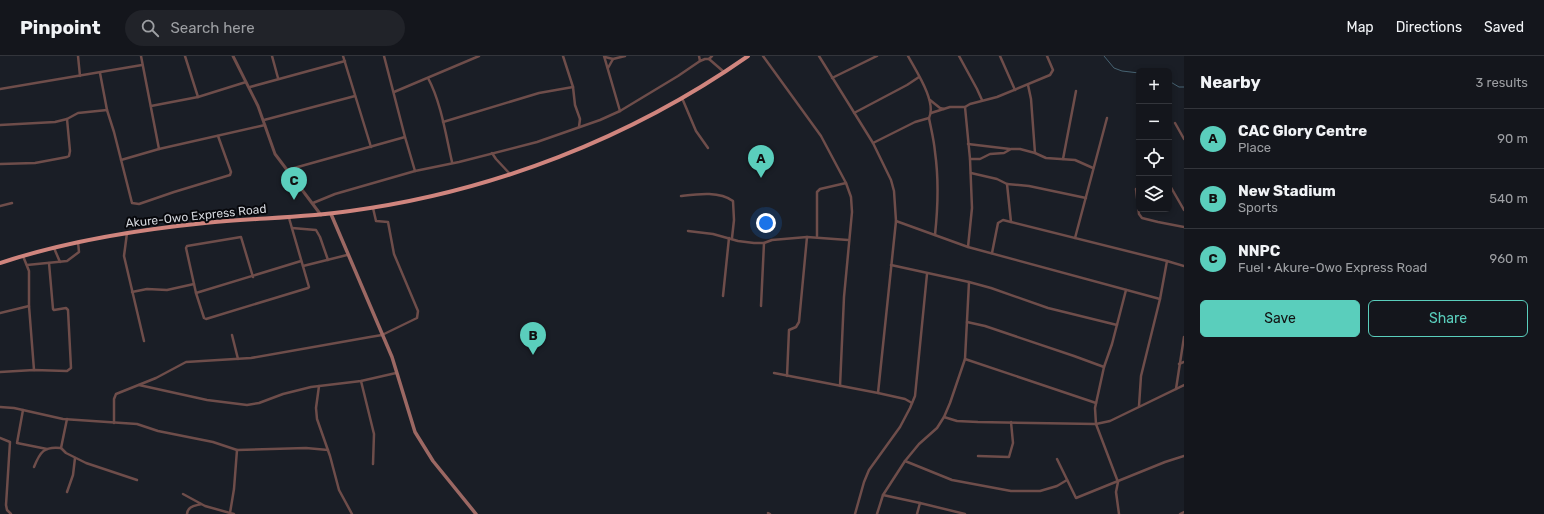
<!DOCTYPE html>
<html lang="en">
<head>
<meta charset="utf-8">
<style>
  body { margin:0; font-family:Rubik,sans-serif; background:#212329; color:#f1f3f6 }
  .controls { position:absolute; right:12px; top:12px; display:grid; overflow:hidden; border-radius:6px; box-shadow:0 2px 6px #0003 }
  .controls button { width:36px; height:36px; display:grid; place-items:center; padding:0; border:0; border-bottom:1px solid #33353b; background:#14161c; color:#f1f3f6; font:20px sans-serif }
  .you { position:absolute; left:766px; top:167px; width:14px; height:14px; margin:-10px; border:3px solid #fff; border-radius:50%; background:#1a73e8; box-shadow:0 0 0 6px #1a73e833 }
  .badge { display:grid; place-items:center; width:26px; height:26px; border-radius:50%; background:#5acebc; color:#111; font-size:13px; font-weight:700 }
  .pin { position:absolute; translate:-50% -33px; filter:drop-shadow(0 1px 2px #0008) }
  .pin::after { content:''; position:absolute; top:21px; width:14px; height:12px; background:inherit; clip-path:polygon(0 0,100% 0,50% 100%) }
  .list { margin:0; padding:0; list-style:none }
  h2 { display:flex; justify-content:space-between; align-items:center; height:52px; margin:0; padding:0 16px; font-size:17px }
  h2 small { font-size:13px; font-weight:400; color:#9d9fa3 }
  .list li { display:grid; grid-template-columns:26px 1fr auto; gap:12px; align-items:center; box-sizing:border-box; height:60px; padding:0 16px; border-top:1px solid #33353b }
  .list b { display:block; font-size:15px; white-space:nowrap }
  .list p { margin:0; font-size:13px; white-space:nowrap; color:#9d9fa3 }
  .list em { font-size:13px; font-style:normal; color:#9d9fa3 }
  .actions { display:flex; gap:8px; padding:12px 16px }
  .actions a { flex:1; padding:9px 0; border:1px solid #5acebc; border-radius:6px; text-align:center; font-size:14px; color:#5acebc }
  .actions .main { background:#5acebc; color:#111 }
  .icon { flex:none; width:22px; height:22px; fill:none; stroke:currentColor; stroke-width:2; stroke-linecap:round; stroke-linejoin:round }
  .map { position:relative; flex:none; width:1184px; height:458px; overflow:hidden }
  header { display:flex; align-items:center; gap:24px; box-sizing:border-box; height:56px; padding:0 20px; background:#14161c; border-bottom:1px solid #33353b }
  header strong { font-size:19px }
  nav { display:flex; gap:22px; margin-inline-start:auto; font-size:14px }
  .search { width:280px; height:36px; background:#212329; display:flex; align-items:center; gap:10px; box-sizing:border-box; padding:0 14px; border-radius:22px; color:#9d9fa3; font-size:15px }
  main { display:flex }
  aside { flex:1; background:#14161c }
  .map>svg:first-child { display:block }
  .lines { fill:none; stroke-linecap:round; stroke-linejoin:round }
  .stream { stroke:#476372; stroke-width:1 }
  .minor { stroke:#6e4d4a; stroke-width:2.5 }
  .tertiary { stroke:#6e4d4a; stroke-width:3 }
  .secondary { stroke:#9c6863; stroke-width:3.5 }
  .trunk { stroke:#d0857e; stroke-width:4 }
  .labels { text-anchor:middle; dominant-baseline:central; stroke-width:4; stroke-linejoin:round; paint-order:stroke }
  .street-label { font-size:12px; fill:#d2d5db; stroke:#07080c }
</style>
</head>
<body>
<header>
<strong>Pinpoint</strong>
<div class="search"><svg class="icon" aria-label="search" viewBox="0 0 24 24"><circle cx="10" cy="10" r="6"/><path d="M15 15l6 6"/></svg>Search here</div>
<nav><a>Map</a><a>Directions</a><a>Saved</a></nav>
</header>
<main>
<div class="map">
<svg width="1184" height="458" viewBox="0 0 1184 458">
  <rect width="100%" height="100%" fill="#1a1e26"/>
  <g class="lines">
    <!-- stream -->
    <g class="stream">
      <polyline points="1104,0 1114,12 1122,15 1139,17"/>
      <polyline points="1169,25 1179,31 1184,31"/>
    </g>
    <!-- minor -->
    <g class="minor">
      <polyline points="78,0 80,20"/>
      <polyline points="141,0 159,93"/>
      <polyline points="185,0 198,41"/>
      <polyline points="272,0 278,22"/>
      <polyline points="343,0 371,91"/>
      <polyline points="384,0 405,81 415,115"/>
      <polyline points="563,0 573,31 575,49 580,63 579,71"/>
      <polyline points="604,0 620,55"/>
      <polyline points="699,0 700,5"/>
      <polyline points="763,0 821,80 846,127 851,141 852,156 844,241 840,330"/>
      <polyline points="819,0 873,87 891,124 894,135 896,165 878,337"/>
      <polyline points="959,0 977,33 982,44"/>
      <polyline points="1000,0 1015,34"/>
      <polyline points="605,1 613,3 625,0"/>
      <polyline points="709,3 712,0"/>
      <polyline points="608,12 613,3"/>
      <polyline points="100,17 107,54 114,76 132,147 139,148 174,136 230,119 231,116 218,80"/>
      <path d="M 428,22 C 441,46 446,80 452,106"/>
      <polyline points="832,22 877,0"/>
      <polyline points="1028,29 1031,43 1035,97"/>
      <polyline points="250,31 345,5"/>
      <polyline points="0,33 142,9"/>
      <polyline points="394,36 479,0"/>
      <polyline points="682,42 696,75 708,92"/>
      <polyline points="930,44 940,52 944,53"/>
      <polyline points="151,50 198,41 246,26"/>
      <polyline points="965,51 970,103 972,152 968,191"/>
      <polyline points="854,57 907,29 919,21"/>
      <polyline points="931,57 950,51 965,51 970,48 997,41 1050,19 1053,14 1047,0"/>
      <path d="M 929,62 C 931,73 934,84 935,96 C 939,124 938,151 935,179"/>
      <polyline points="264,64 355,40"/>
      <polyline points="443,66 539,37 573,31"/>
      <polyline points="1175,67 1184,83"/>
      <polyline points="0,69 55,66 67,63 78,57 107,54"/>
      <polyline points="1138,70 1139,72"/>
      <path d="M 873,87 L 915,66 L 929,62 C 937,46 916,15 908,0"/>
      <polyline points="968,88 1010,93"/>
      <polyline points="492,97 496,103 510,118"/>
      <polyline points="970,103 980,103 990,98 1004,97 1011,93 1020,93 1035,97 1046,102 1075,104 1093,112"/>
      <polyline points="1063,103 1076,35"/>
      <polyline points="121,104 159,93 265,69"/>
      <polyline points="0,108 35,107 67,101 69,100 70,95 67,63"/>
      <polyline points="287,114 405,81"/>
      <polyline points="971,117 997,123 1007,128 1029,130 1086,142"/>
      <polyline points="1007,128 1011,166"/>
      <polyline points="1169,128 1184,154"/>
      <polyline points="1136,133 1139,158 1142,162 1158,166 1184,171"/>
      <path d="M 681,140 C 698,138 719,135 733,145 L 734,164 L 732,182"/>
      <polyline points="313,147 335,138 415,115 459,106 537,86 600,64 620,55 678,20 700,5 705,3 709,3 724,16"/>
      <polyline points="0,150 12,147"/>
      <polyline points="896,165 968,191 1160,243"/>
      <polyline points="292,172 316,174 320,181 328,204"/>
      <polyline points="688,175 713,178 738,185 754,187 764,187 772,184 807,181 848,184"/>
      <polyline points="127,177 124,200 144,285"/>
      <polyline points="817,180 817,136 820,133 846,127"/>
      <polyline points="1075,182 1107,62"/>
      <polyline points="54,192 60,206"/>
      <polyline points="992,197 998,167 1003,164 1167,205"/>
      <polyline points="23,200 29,215 29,250 34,314"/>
      <polyline points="27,209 67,205 79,196 78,186"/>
      <polyline points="891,209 969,226 991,232 1048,252 1117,269"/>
      <polyline points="303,210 347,199"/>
      <polyline points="253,221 241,181 187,190 186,192 196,237 204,262 206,263 308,232 309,231 289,162"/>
      <polyline points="132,236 147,233 167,234 194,228"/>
      <polyline points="196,237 301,205"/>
      <polyline points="723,240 729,182"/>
      <polyline points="761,250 764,187"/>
      <polyline points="0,257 29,250"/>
      <polyline points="967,266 985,270 1074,300 1104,311"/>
      <polyline points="232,279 238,303"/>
      <polyline points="965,303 1096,347"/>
      <polyline points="1179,308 1184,306"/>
      <polyline points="0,316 34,314 67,315 71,312 68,254 66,252 54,254 53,253 49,207"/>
      <polyline points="774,317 878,337 905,343 912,347"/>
      <polyline points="787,320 789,274 796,271 799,266 807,181"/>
      <polyline points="361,325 374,378 373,408"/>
      <polyline points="139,329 207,344 247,349 259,347 283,338 311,331 361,325 396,317"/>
      <polyline points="319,330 316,352 317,363 330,400 339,434 352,458"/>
      <polyline points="1176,333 1184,281"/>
      <polyline points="1139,350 1141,320 1160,243 1167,205 1184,210"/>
      <polyline points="0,351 14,352 63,363 137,368 158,375 213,386 237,394 306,392 328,394"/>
      <polyline points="23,354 17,387 47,393"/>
      <polyline points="944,361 957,365 978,366 1096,368 1110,365 1184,329"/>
      <polyline points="67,363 61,392 66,397 86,407 137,424"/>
      <polyline points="114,367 114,343 116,338 156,322 186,306 251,302 370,281 382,279 417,262 418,255 394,198 388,166 376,165 373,152"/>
      <polyline points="0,382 10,386 6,449 7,454 11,458"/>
      <polyline points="978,400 1009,401 1013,387 1011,366"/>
      <polyline points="1057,403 1076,442 1165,406 1184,400"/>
      <polyline points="905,405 952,424 1011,435 1040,435 1057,430 1067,424"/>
      <path d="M 34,411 C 40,396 44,390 61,392"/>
      <polyline points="67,436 73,419 75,402"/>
      <polyline points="183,438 205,450 230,457"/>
      <polyline points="883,439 920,447"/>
      <polyline points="768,457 770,458"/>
      <path d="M 187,458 C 188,450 194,450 201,448"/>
      <polyline points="234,458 230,457 234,433 237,394"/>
      <polyline points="855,458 864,426 869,414 900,371 910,352 915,340 927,218"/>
      <polyline points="877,458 883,439 905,405 919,388 937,372 944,361 950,347 965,303 969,226"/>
      <polyline points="917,458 920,447 965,458"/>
      <polyline points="1119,458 1116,436 1118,426 1096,368 1095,352 1104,311 1112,288 1126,234"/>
      <polyline points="1180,458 1184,456"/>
    </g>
    <!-- tertiary -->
    <polyline class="tertiary" points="233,0 258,50 275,98 321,159"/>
    <!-- secondary -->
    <polyline class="secondary" points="331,158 392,301 415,376 433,405 476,458"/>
    <!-- trunk -->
    <path class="trunk" d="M 0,207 C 67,185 135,174 205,167 C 253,162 302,162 350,155 C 492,136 631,82 748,0"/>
  </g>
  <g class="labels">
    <!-- street labels -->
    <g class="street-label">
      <text transform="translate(196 160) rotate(-6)">Akure-Owo Express Road</text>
    </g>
  </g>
</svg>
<div class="controls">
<button>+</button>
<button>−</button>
<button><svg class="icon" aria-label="locate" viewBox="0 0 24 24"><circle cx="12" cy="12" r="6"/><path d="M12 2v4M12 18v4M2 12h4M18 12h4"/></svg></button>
<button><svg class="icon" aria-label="layers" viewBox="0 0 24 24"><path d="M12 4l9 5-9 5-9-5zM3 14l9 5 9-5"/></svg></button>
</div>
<div class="you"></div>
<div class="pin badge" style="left:761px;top:122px">A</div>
<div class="pin badge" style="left:533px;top:299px">B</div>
<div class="pin badge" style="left:294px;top:144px">C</div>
</div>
<aside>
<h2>Nearby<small>3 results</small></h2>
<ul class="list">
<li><span class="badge">A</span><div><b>CAC Glory Centre</b><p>Place</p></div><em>90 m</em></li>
<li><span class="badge">B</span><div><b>New Stadium</b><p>Sports</p></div><em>540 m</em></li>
<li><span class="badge">C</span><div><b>NNPC</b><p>Fuel · Akure-Owo Express Road</p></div><em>960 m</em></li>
</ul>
<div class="actions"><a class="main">Save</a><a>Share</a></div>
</aside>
</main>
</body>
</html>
